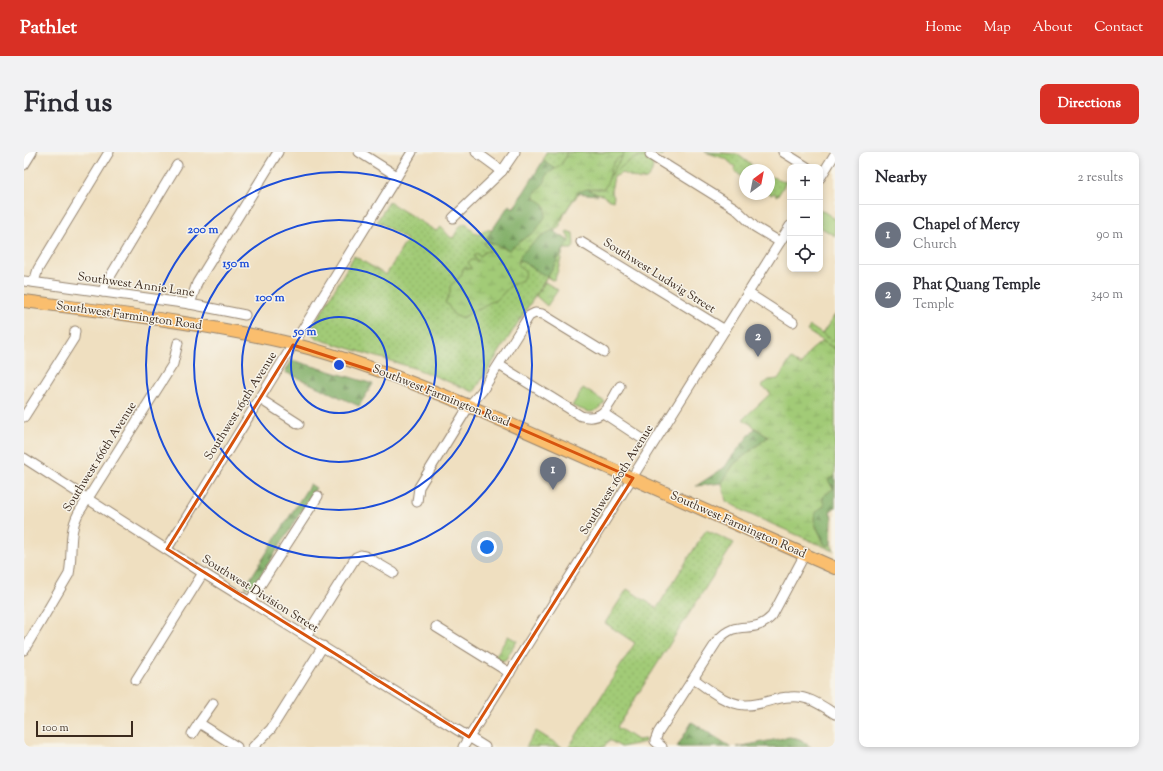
<!DOCTYPE html>
<html lang="en">
<head>
<meta charset="utf-8">
<style>
  body { margin:0; font-family:"Sorts Mill Goudy",serif; background:#f2f2f3; color:#2b2b33 }
  .controls { position:absolute; right:12px; top:12px; display:grid; overflow:hidden; border-radius:8px; box-shadow:0 2px 6px #0003 }
  .controls button { width:36px; height:36px; display:grid; place-items:center; padding:0; border:0; border-bottom:1px solid #e1e1e2; background:#fff; color:#2b2b33; font:20px sans-serif }
  .compass { position:absolute; left:715px; top:12px; width:36px; height:36px; border-radius:50%; background:#fff; box-shadow:0 2px 6px #0003; rotate:32deg }
  .scale { position:absolute; left:12px; bottom:10px; width:97px; box-sizing:border-box; padding-left:4px; border:2px solid #3b2a1e; border-top:0; font-size:11px; line-height:14px; white-space:nowrap; color:#3b2a1e; -webkit-text-stroke:3px #f7f3e8; paint-order:stroke }
  .you { position:absolute; left:463px; top:395px; width:14px; height:14px; margin:-10px; border:3px solid #fff; border-radius:50%; background:#1a73e8; box-shadow:0 0 0 6px #1a73e833 }
  .badge { display:grid; place-items:center; width:26px; height:26px; border-radius:50%; background:#d93025; color:#fff; font-size:13px; font-weight:700 }
  .pin { position:absolute; translate:-50% -33px; filter:drop-shadow(0 1px 2px #0008) }
  .pin::after { content:''; position:absolute; top:21px; width:14px; height:12px; background:inherit; clip-path:polygon(0 0,100% 0,50% 100%) }
  .list { margin:0; padding:0; list-style:none }
  h2 { display:flex; justify-content:space-between; align-items:center; height:52px; margin:0; padding:0 16px; font-size:17px }
  h2 small { font-size:13px; font-weight:400; color:#7c7c81 }
  .list li { display:grid; grid-template-columns:26px 1fr auto; gap:12px; align-items:center; box-sizing:border-box; height:60px; padding:0 16px; border-top:1px solid #e1e1e2 }
  .list b { display:block; font-size:15px; white-space:nowrap }
  .list p { margin:0; font-size:13px; white-space:nowrap; color:#7c7c81 }
  .list em { font-size:13px; font-style:normal; color:#7c7c81 }
  .icon { flex:none; width:22px; height:22px; fill:none; stroke:currentColor; stroke-width:2; stroke-linecap:round; stroke-linejoin:round }
  .map { position:relative; flex:none; width:811px; height:595px; overflow:hidden; border-radius:8px }
  header { display:flex; align-items:center; gap:24px; box-sizing:border-box; height:56px; padding:0 20px; background:#d93025; color:#fff }
  header strong { font-size:19px }
  nav { display:flex; gap:22px; margin-inline-start:auto; font-size:14px }
  .intro { display:flex; align-items:center; justify-content:space-between; box-sizing:border-box; height:96px; padding:0 24px }
  h1 { margin:0; font-size:28px }
  .button { padding:10px 18px; border-radius:8px; background:#d93025; color:#fff; font-size:14px; font-weight:700 }
  main { display:flex; gap:24px; padding:0 24px }
  aside { flex:1; background:#fff; border-radius:8px; box-shadow:0 2px 6px #0003 }
  .map>svg:first-child { display:block }
  .grass { fill:url(#grass-dots); stroke:#6e7a4a }
  .forest { fill:url(#forest-firs); stroke:#5e6c43 }
  .wetland { fill:url(#wetland-marsh); stroke:#6e7a4a }
  .park { fill:#a2cb77; stroke:#6e7a4a }
  .lines { fill:none; stroke-linecap:round; stroke-linejoin:round }
  .minor-casing { stroke:#95846f; stroke-width:11 }
  .major-casing { stroke:#95846f; stroke-width:14 }
  .minor { stroke:#fff; stroke-width:9 }
  .major { stroke:#fabe6e; stroke-width:12 }
  .marked { fill:none; stroke:#d7540e; stroke-width:3; stroke-linejoin:round }
  .ring { fill:none; stroke:#1d4ed8; stroke-width:2 }
  .labels { text-anchor:middle; dominant-baseline:central; stroke-width:3; stroke-linejoin:round; paint-order:stroke }
  .street-label { font-size:12px; fill:#3b2a1e; stroke:#f7f3e8 }
  .centre { fill:#1d4ed8; stroke:#f7f3e8; stroke-width:2 }
  .ring-label { font-size:12px; text-anchor:middle; font-weight:bold; fill:#1d4ed8; stroke:#f7f3e8; stroke-width:3; stroke-linejoin:round; paint-order:stroke }
</style>
</head>
<body>
<header>
<strong>Pathlet</strong>
<nav><a>Home</a><a>Map</a><a>About</a><a>Contact</a></nav>
</header>
<div class="intro"><h1>Find us</h1><a class="button">Directions</a></div>
<main>
<div class="map">
<svg width="811" height="595" viewBox="0 0 811 595">
  <defs>
    <pattern id="grass-dots" width="8" height="8" patternUnits="userSpaceOnUse"><rect width="8" height="8" fill="#a2cb77"/><path d="M2 2h.1M6 6h.1" fill="none" stroke="#8cae66" stroke-width="1.8" stroke-linecap="round"/></pattern>
    <pattern id="forest-firs" width="22" height="20" patternUnits="userSpaceOnUse"><rect width="22" height="20" fill="#81af68"/><path d="M5 1l3.5 6h-7zM16 11l3.5 6h-7z" fill="#6b8f55"/></pattern>
    <pattern id="wetland-marsh" width="20" height="14" patternUnits="userSpaceOnUse"><rect width="20" height="14" fill="#a2cb77"/><path d="M1 5h8M5 5V1M11 12h8M15 12V8" fill="none" stroke="#8cae66"/></pattern>
  </defs>
  <rect width="100%" height="100%" fill="#f7f3e8"/>
  <filter id="ink" filterUnits="userSpaceOnUse"><feTurbulence type="fractalNoise" baseFrequency=".025" numOctaves="2"/><feDisplacementMap in="SourceGraphic" scale="8" xChannelSelector="R" yChannelSelector="G"/><feConvolveMatrix kernelMatrix="1 2 1 2 8 2 1 2 1" color-interpolation-filters="sRGB"/></filter>
  <filter id="wash" filterUnits="userSpaceOnUse"><feTurbulence type="fractalNoise" baseFrequency=".012" numOctaves="4" result="noise"/><feDisplacementMap in="SourceGraphic" scale="16" xChannelSelector="R" yChannelSelector="G"/><feGaussianBlur stdDeviation="0.9" result="paint"/><feColorMatrix in="noise" values="0 0 0 0 0 0 0 0 0 0 0 0 0 0 0 0 0 1.4 0 .05"/><feComposite in="paint" operator="in"/></filter>
  <g filter="url(#wash)">
    <rect width="100%" height="100%" fill="#efdfc0"/>
    <!-- grass -->
    <g class="grass">
      <path d="M 522,0 L 639,0 L 639,4 L 627,0 L 622,9 L 627,9 C 631,15 628,23 622,27 L 616,28 L 598,21 L 590,25 L 587,39 L 590,45 L 589,49 C 583,48 580,43 575,42 C 572,41 564,39 560,40 C 550,42 537,66 536,75 L 524,83 L 535,84 L 544,89 L 546,88 L 542,81 L 543,79 L 549,81 L 550,94 L 548,97 L 540,97 C 536,108 535,117 531,127 L 528,128 L 523,125 L 450,240 L 393,217 L 294,187 L 288,182 L 289,175 L 330,104 L 362,123 L 383,88 L 353,69 L 365,50 L 412,79 L 417,75 L 426,85 L 429,86 L 436,74 L 442,71 L 449,79 L 455,83 L 460,78 L 469,78 L 496,48 L 496,45 C 508,32 517,17 522,0 Z"/>
      <polygon points="681,0 713,2 734,18 721,18 721,28 710,18 711,15 702,7"/>
      <polygon points="745,24 762,30 755,42 752,44 751,41 747,43 745,41"/>
      <polygon points="811,163 811,197 783,179 786,174 798,182"/>
      <polygon points="682,378 710,391 593,575 613,588 621,587 621,590 597,595 585,588 580,595 545,595 611,491 581,471 603,437 633,456"/>
      <polygon points="512,579 538,595 502,595"/>
    </g>
    <!-- forest -->
    <g class="forest">
      <polygon points="519,9 574,43 551,41 528,78 545,89 523,125 462,87 485,53 490,56"/>
      <polygon points="268,208 349,232 335,254 261,220"/>
      <polygon points="731,276 744,285 710,312 698,331 672,334 701,315 706,307"/>
      <path d="M 811,324 L 811,355 L 806,360 L 808,366 L 807,392 L 803,394 L 800,392 C 798,384 792,376 790,369 C 787,358 801,341 809,334 L 804,331 L 804,328 Z"/>
      <polygon points="286,332 292,336 231,433 226,436 221,435"/>
      <polygon points="668,570 707,595 653,595"/>
      <polygon points="765,585 773,586 787,595 713,595"/>
    </g>
    <!-- wetland -->
    <g class="wetland">
      <path d="M 542,0 L 609,0 C 578,10 593,15 580,37 L 563,37 L 554,40 L 529,78 L 517,84 L 497,102 L 494,112 L 502,121 L 498,128 L 486,134 L 473,148 L 466,150 L 458,156 L 449,159 L 440,165 L 434,165 L 429,162 L 424,153 L 421,151 L 426,141 L 426,134 L 437,124 L 440,115 L 446,117 L 447,116 L 444,110 L 448,108 L 454,109 L 450,105 L 452,101 L 456,105 L 460,100 L 466,99 L 460,92 L 461,89 L 485,98 L 502,85 L 511,80 L 521,65 L 522,57 L 520,52 L 511,46 L 511,41 L 521,30 L 523,22 L 536,14 L 542,5 Z"/>
      <polygon points="521,130 534,138 523,154 512,144"/>
      <path d="M 798,189 L 811,197 L 811,324 L 804,328 L 809,337 L 798,345 L 800,354 C 781,365 794,374 800,392 L 803,394 L 807,392 L 810,399 L 725,362 L 702,349 L 698,331 L 710,312 L 744,285 L 719,267 L 747,241 L 737,234 L 745,228 L 754,227 L 767,207 L 777,214 L 785,200 Z"/>
      <polygon points="484,484 493,489 482,507 478,509 471,505"/>
    </g>
    <!-- park -->
    <g class="park">
      <polygon points="601,0 622,0 618,6 615,4 605,9 586,24"/>
      <polygon points="796,57 811,67 811,84 796,75"/>
      <polygon points="811,163 811,190 798,182"/>
      <path d="M 559,236 L 581,250 C 567,266 565,259 548,254 Z"/>
    </g>
  </g>
  <g filter="url(#ink)">
    <g class="lines">
      <!-- minor casing -->
      <g class="minor-casing">
        <g id="minor">
          <polyline points="335,0 373,24"/>
          <polyline points="452,0 478,19"/>
          <polyline points="759,0 783,15"/>
          <polyline points="626,3 711,56 731,75 756,90"/>
          <polyline points="0,13 8,0"/>
          <polyline points="796,26 811,2"/>
          <polyline points="429,66 478,19 491,0"/>
          <polyline points="557,90 701,178"/>
          <polyline points="0,129 166,152 221,163"/>
          <polyline points="10,130 14,117 85,0"/>
          <polyline points="79,140 81,133 153,13"/>
          <polyline points="724,141 769,170"/>
          <polyline points="166,152 173,131 254,0"/>
          <path d="M 475,213 L 557,264 C 581,270 585,252 596,234"/>
          <polyline points="236,247 275,272"/>
          <polyline points="579,261 617,286"/>
          <polyline points="0,265 50,186 51,179"/>
          <polyline points="0,306 179,421 461,595"/>
          <polyline points="393,350 395,335 445,254 458,239 505,164 511,161 518,162 580,200"/>
          <polyline points="143,397 388,0"/>
          <polyline points="226,449 294,344"/>
          <polyline points="412,475 486,521"/>
          <polyline points="282,484 332,405 337,403 341,404 370,421"/>
          <path d="M 0,498 L 45,422 C 49,402 44,381 54,362 L 149,212 L 154,191"/>
          <path d="M 670,527 C 685,538 702,552 721,553 C 737,554 750,545 766,545 C 783,543 797,553 811,562"/>
          <polyline points="112,528 179,421"/>
          <polyline points="189,551 175,571 213,595"/>
          <polyline points="168,582 175,571"/>
          <polyline points="229,595 247,577 299,494"/>
          <polyline points="439,595 766,74"/>
          <path d="M 638,595 L 631,589 L 634,581 L 694,488 C 714,465 728,485 748,464 L 781,402"/>
        </g>
      </g>
      <!-- major casing -->
      <g class="major-casing">
        <path id="major" d="M 0,149 C 90,161 181,171 269,192 C 329,207 388,230 445,254 L 811,416"/>
      </g>
      <!-- minor -->
      <use href="#minor" class="minor"/>
      <!-- major -->
      <use href="#major" class="major"/>
    </g>
  </g>
  <!-- marked area -->
  <path class="marked" d="M 269,193 L 408,238 L 609,326 L 445,585 L 143,397 Z"/>
  <!-- distance rings -->
  <g class="ring">
    <circle cx="315" cy="213" r="48"/>
    <circle cx="315" cy="213" r="97"/>
    <circle cx="315" cy="213" r="145"/>
    <circle cx="315" cy="213" r="193"/>
  </g>
  <g class="labels">
    <!-- street labels -->
    <g class="street-label">
      <text transform="translate(635 124) rotate(32)">Southwest Ludwig Street</text>
      <text transform="translate(112 133) rotate(8)">Southwest Annie Lane</text>
      <text transform="translate(105 164) rotate(8)">Southwest Farmington Road</text>
      <text transform="translate(417 244) rotate(22)">Southwest Farmington Road</text>
      <text transform="translate(217 254) rotate(-58)">Southwest 165th Avenue</text>
      <text transform="translate(76 305) rotate(-58)">Southwest 166th Avenue</text>
      <text transform="translate(593 328) rotate(-58)">Southwest 160th Avenue</text>
      <text transform="translate(714 373) rotate(24)">Southwest Farmington Road</text>
      <text transform="translate(236 442) rotate(32)">Southwest Division Street</text>
    </g>
  </g>
  <circle cx="315" cy="213" r="6" class="centre"/>
  <g class="ring-label">
    <text x="179" y="81">200 m</text>
    <text x="212" y="115">150 m</text>
    <text x="246" y="149">100 m</text>
    <text x="281" y="183">50 m</text>
  </g>
</svg>
<div class="controls">
<button>+</button>
<button>−</button>
<button><svg class="icon" aria-label="locate" viewBox="0 0 24 24"><circle cx="12" cy="12" r="6"/><path d="M12 2v4M12 18v4M2 12h4M18 12h4"/></svg></button>
</div>
<svg class="compass" viewBox="-18 -18 36 36"><path d="M0-13l5 13h-10z" fill="#e53935"/><path d="M0 13l5-13h-10z" fill="#7c7c81"/></svg>
<div class="scale">100 m</div>
<div class="you"></div>
<div class="pin badge" style="left:529px;top:338px;background:#6b7280">1</div>
<div class="pin badge" style="left:734px;top:205px;background:#6b7280">2</div>
</div>
<aside>
<h2>Nearby<small>2 results</small></h2>
<ul class="list">
<li><span class="badge" style="background:#6b7280">1</span><div><b>Chapel of Mercy</b><p>Church</p></div><em>90 m</em></li>
<li><span class="badge" style="background:#6b7280">2</span><div><b>Phat Quang Temple</b><p>Temple</p></div><em>340 m</em></li>
</ul>
</aside>
</main>
</body>
</html>
